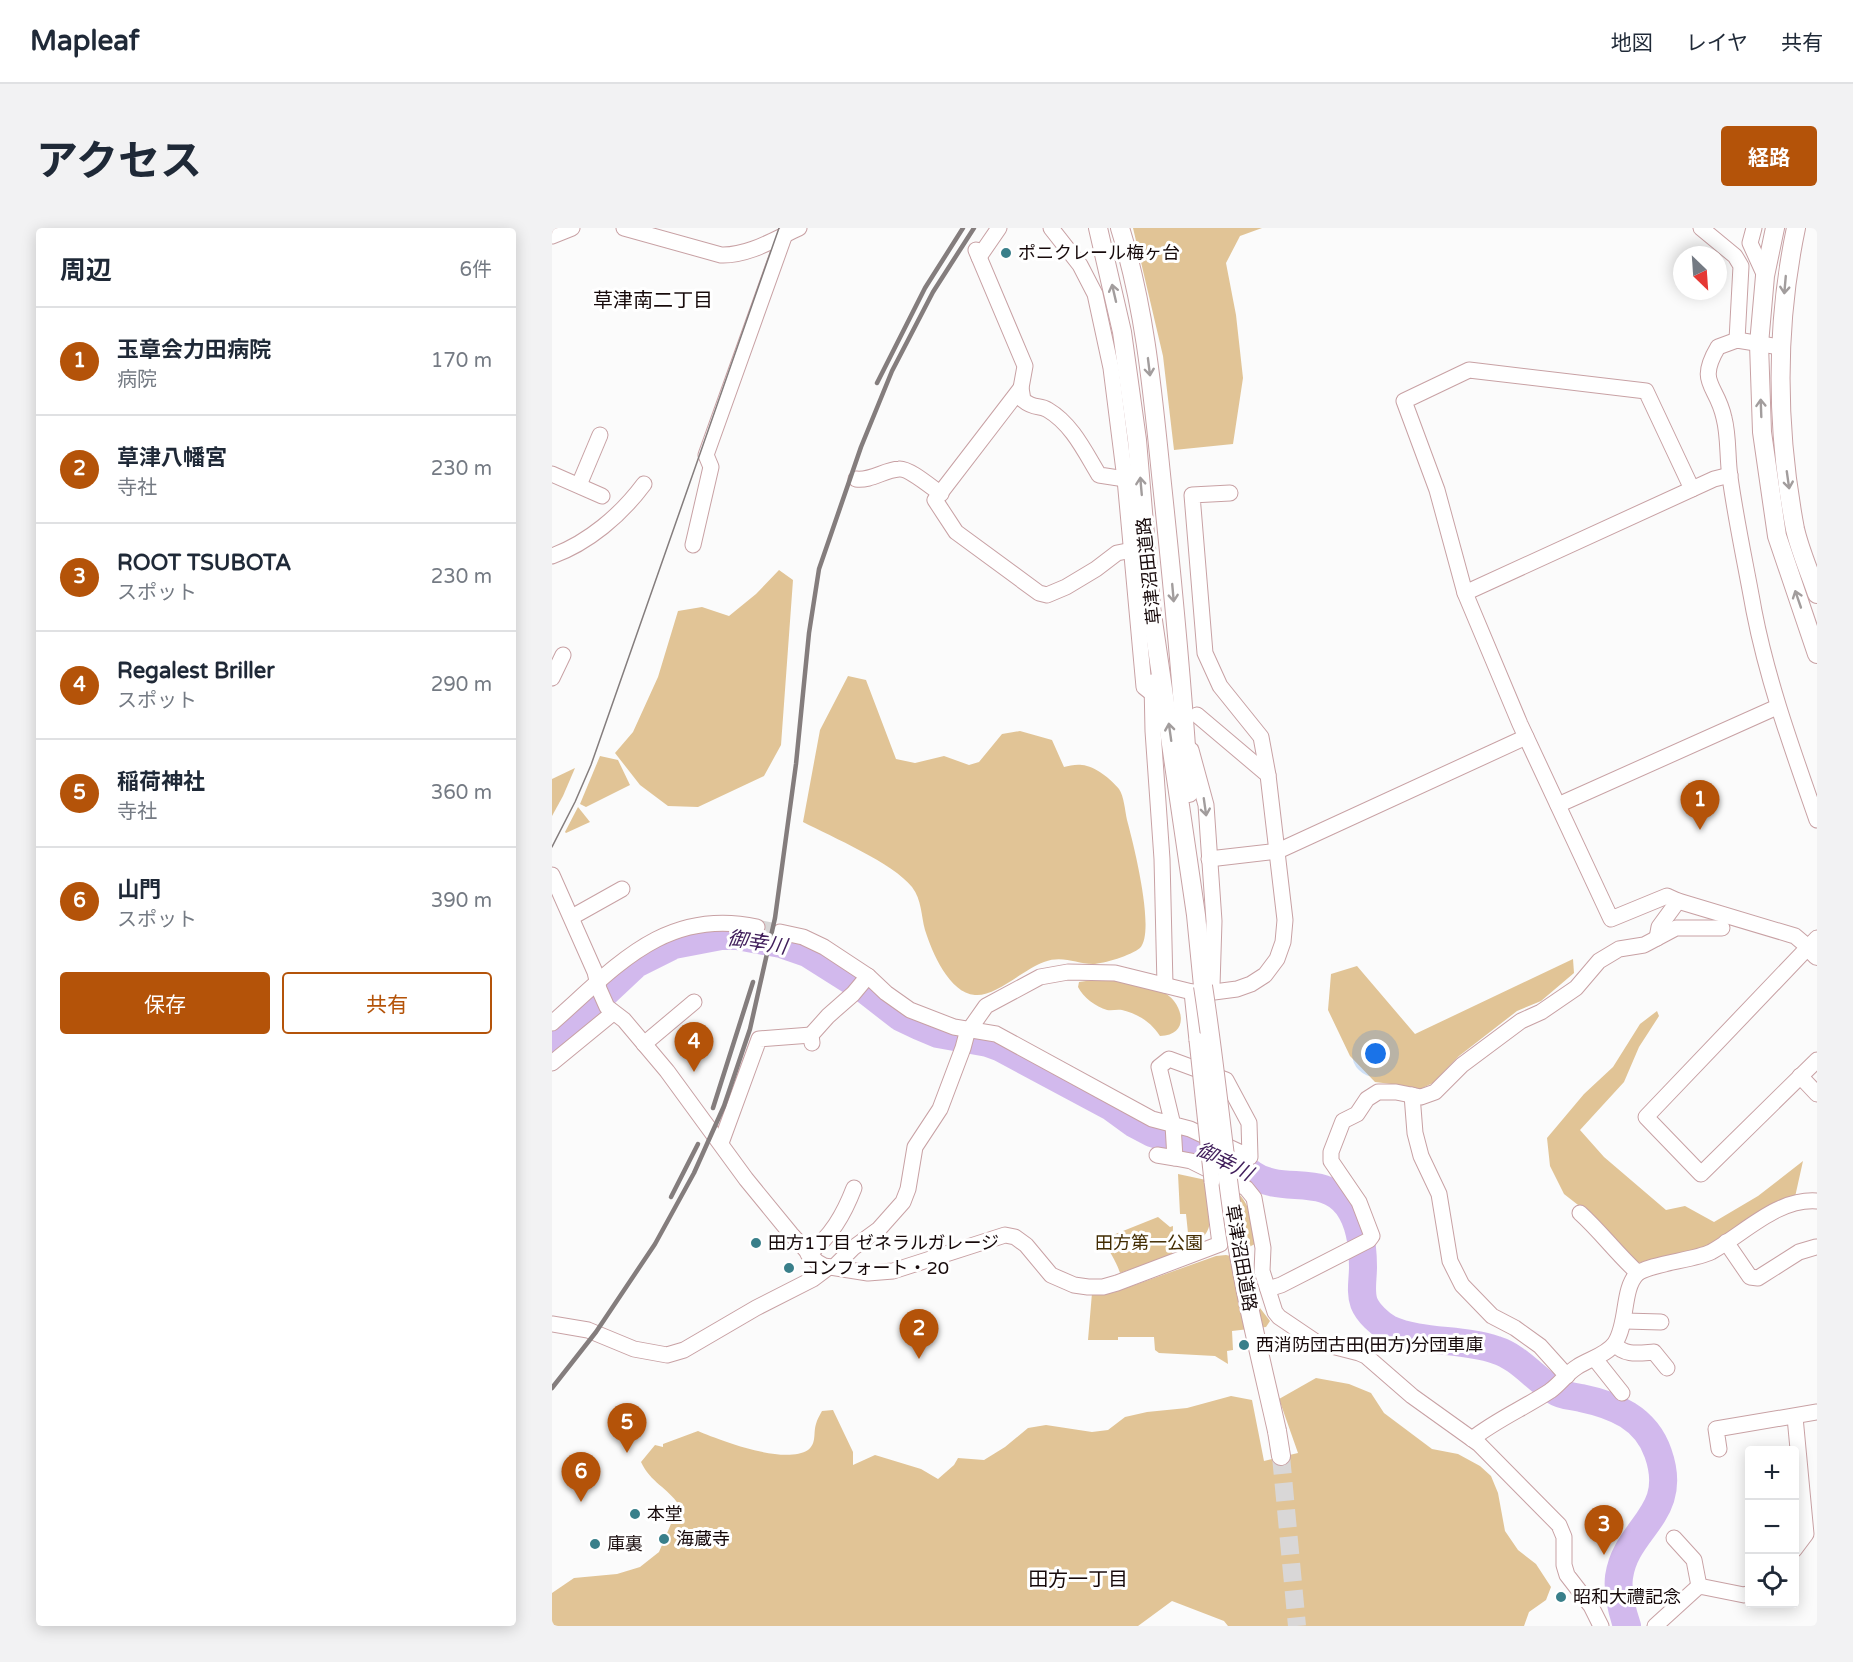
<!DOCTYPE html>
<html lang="ja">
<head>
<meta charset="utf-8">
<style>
  body { margin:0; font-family:"Varela Round","Noto Sans JP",sans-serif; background:#f2f2f3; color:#1f2937 }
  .controls { position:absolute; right:18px; bottom:18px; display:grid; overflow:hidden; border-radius:6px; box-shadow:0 3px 15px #0003 }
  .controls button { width:54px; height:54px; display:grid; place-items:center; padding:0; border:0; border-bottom:2px solid #e0e1e3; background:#fff; color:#1f2937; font:30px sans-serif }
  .compass { position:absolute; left:1121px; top:18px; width:54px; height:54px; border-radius:50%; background:#fff; box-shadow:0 3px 15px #0003; rotate:155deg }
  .you { position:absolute; left:824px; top:826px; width:21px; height:21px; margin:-15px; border:4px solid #fff; border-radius:50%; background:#1a73e8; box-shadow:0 0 0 9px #1a73e833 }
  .badge { display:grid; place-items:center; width:39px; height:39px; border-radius:50%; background:#b45309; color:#fff; font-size:20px; font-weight:700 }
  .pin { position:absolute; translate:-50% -50px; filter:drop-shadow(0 2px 3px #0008) }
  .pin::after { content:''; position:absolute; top:32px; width:21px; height:18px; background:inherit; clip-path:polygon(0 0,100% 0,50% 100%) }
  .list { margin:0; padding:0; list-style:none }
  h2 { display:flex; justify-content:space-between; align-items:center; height:78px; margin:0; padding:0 24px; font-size:26px }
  h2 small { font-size:20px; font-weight:400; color:#747a83 }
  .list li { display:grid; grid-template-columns:39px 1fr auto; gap:18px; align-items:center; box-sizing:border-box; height:108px; padding:0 24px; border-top:2px solid #e0e1e3 }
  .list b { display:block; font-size:22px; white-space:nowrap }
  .list p { margin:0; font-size:20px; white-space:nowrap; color:#747a83 }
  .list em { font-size:20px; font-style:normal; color:#747a83 }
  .actions { display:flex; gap:12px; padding:18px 24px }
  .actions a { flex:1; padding:14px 0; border:2px solid #b45309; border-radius:6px; text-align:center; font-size:21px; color:#b45309 }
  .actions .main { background:#b45309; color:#fff }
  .icon { flex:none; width:33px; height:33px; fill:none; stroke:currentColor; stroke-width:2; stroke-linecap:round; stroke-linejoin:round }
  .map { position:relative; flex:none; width:1265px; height:1398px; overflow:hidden; border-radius:6px }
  header { display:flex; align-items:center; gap:36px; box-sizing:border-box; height:84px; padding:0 30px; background:#fff; border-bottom:2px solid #e0e1e3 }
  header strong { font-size:28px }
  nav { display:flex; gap:33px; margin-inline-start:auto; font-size:21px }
  .intro { display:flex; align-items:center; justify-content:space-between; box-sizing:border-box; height:144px; padding:0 36px }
  h1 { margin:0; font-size:42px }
  .button { padding:15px 27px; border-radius:6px; background:#b45309; color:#fff; font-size:21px; font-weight:700 }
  main { display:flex; gap:36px; padding:0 36px }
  aside { flex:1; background:#fff; border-radius:6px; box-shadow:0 3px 15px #0003 }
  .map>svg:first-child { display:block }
  .green { fill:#e1c496 }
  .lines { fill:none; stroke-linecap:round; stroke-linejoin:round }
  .river { stroke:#d2b9ed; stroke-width:28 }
  .minor-tunnel { stroke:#d9d7d7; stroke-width:15; stroke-dasharray:15 8; stroke-linecap:butt }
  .tertiary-tunnel { stroke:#d9d7d7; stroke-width:18; stroke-dasharray:18 9; stroke-linecap:butt }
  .minor-casing { stroke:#c8a1a4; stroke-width:17 }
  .tertiary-casing { stroke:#c8a1a4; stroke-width:20 }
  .minor { stroke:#fff; stroke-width:15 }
  .tertiary { stroke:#fff; stroke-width:18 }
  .tram { stroke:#847d7d; stroke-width:1.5 }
  .rail { stroke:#847d7d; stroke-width:4.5 }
  .minor-bridge-casing { stroke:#c8a1a4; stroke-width:17; stroke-linecap:butt }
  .tertiary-bridge-casing { stroke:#c8a1a4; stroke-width:20; stroke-linecap:butt }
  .minor-bridge { stroke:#fff; stroke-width:15 }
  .tertiary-bridge { stroke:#fff; stroke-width:18 }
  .oneway { stroke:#a29d9d }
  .poi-dot { fill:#397f8a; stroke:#fff; stroke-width:2 }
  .labels { text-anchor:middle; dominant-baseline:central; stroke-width:6; stroke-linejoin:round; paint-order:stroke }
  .poi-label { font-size:18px; fill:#170a0b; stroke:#fff; text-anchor:start }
  .street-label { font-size:18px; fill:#170a0b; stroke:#fff }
  .park-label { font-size:18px; fill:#422c02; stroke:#fff }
  .neighbourhood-label { font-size:20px; fill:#170a0b; stroke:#fff }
  .water-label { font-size:20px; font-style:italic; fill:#42205c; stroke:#fff }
</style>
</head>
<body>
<header>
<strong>Mapleaf</strong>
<nav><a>地図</a><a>レイヤ</a><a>共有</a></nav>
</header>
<div class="intro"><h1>アクセス</h1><a class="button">経路</a></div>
<main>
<aside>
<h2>周辺<small>6件</small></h2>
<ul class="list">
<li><span class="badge">1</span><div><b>玉章会力田病院</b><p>病院</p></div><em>170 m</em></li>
<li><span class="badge">2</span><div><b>草津八幡宮</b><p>寺社</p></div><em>230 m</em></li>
<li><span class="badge">3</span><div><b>ROOT TSUBOTA</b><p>スポット</p></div><em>230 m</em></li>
<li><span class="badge">4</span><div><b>Regalest Briller</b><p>スポット</p></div><em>290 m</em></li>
<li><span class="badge">5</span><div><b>稲荷神社</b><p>寺社</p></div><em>360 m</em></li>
<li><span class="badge">6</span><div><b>山門</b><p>スポット</p></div><em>390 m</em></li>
</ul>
<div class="actions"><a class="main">保存</a><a>共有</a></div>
</aside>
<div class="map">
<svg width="1265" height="1398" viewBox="0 0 1265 1398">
  <rect width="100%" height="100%" fill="#fbfbfb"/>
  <!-- green -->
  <g class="green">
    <polygon points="581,0 710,0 688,8 674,35 684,87 691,150 681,216 622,222 611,128"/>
    <polygon points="227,342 241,352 229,517 212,548 146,579 116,578 88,557 63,525 81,504 106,449 126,383 150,379 177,388 204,366"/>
    <path d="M 296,448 L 314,452 L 344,531 L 363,535 L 392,528 L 417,537 L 427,534 L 450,506 L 468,503 L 500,512 L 512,539 C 517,538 524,536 530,537 C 543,538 559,551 567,561 C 572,568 573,583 575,592 C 581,614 604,704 588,720 C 580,727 551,736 541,736 C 524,736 511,727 492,734 C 472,741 443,769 423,767 C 397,765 380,724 373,702 C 369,688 370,672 360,659 C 341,635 280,609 251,594 L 268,502 Z"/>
    <polygon points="48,528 66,532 78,557 34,579 28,576"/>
    <polygon points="23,540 11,568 0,588 0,551"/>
    <polygon points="26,579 38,594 14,605 13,604"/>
    <polygon points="1021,731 1022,745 989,773 965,783 907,828 881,855 864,863 847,857 823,854 798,828 776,782 779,746 805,738 863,806"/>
    <path d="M 548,751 C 561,752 603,758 613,765 C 632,777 638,807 608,808 C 599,794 586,786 570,782 C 565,781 560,783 555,782 C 544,779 531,769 526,759 L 527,754 Z"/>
    <polygon points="1105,783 1107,788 1087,819 1072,854 1028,902 1052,929 1114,982 1133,978 1162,994 1206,968 1251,933 1243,969 1157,1020 1105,1033 1083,1035 1044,991 1012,966 998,938 995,910 1032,866 1061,839 1088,796"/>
    <path d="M 626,946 L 654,952 C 658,992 669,1005 627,1025 L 636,1005 L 634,986 L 628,986 Z"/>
    <path d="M 685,964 C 699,977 701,997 705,1015 L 697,1019 L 692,1016 Z"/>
    <path d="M 606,989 L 618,999 L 621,998 L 620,1027 L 568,1045 C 564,1032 557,1024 551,1011 Z"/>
    <polygon points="674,1027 684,1029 699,1046 708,1080 718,1093 714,1099 680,1103 681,1122 675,1123 676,1136 663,1128 607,1125 603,1122 602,1109 566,1109 566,1112 536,1112 540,1065 560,1065 664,1028"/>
    <path d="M 764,1150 L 797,1156 L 819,1165 L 832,1185 L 880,1221 L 906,1226 L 928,1238 L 939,1248 L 946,1265 L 953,1303 L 966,1322 L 984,1336 L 999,1359 L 994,1372 L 977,1384 L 972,1398 L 676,1398 L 672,1393 L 620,1373 L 586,1398 L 0,1398 L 0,1365 L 22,1350 L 65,1346 L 88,1339 L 107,1324 L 127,1277 C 115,1259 99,1255 89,1234 L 103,1217 L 111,1219 L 111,1216 L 146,1203 C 170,1213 232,1237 256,1222 C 265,1215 261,1205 264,1196 C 265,1191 268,1187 270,1183 L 281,1182 L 301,1224 L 301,1237 L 323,1227 L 369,1241 L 386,1251 L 402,1237 L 406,1230 L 432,1232 L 453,1219 L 476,1200 L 494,1197 L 540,1204 L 556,1202 L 573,1189 L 595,1184 L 635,1180 L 679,1168 L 700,1172 L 712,1233 L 746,1225 L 727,1171 Z"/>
  </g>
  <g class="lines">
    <!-- river -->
    <path class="river" d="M 0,815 L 84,736 L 122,717 L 169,708 L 185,708 L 229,716 L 255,725 L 312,761 L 348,789 L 367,798 L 386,806 L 436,815 L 447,819 L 559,879 L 581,895 L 600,905 L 636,916 L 700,946 C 729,967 772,945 796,978 C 808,995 811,1018 811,1039 C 811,1051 808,1064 812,1075 C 816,1085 828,1096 837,1101 C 870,1116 910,1110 944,1122 C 967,1129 983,1151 1003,1163 C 1010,1168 1021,1168 1029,1170 C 1063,1177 1094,1190 1106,1225 C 1128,1287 1074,1299 1067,1349 C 1065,1365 1070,1383 1075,1398"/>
    <!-- minor-tunnel -->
    <polyline class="minor-tunnel" points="205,699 228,704"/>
    <!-- tertiary-tunnel -->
    <polyline class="tertiary-tunnel" points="729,1228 745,1398"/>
    <!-- minor casing -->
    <g class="minor-casing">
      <g id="minor">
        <path d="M 72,0 L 169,27 C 196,28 223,11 247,0"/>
        <polyline points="499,0 528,37 543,66 559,140 573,251 592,459 597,463"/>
        <polyline points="1149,0 1183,28 1189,38 1185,112"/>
        <polyline points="1202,0 1198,15 1213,48"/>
        <polyline points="0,8 20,0"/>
        <path d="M 424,22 L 473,138 L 469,160 L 471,172 C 483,182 487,176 496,182 C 520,196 533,224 547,247 L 573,251"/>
        <polyline points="427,29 447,0"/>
        <path d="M 1228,119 L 1185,112 L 1166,119 C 1144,156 1165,156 1172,190 C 1177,209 1175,229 1178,249 C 1184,293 1194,338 1202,383 C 1216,455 1241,523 1265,592"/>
        <polyline points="469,160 383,272 404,304 487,365 495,367 514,359 544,341 565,325 580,322"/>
        <polyline points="0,246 50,268"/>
        <path d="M 304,251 C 319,253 332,242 347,241 C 357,240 379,259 389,266"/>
        <polyline points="27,257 48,207"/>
        <polyline points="1140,261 1094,163 917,142 852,173 885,262 913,365 968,496 1059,691 1115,668 1126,673 1243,708 1256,719"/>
        <polyline points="678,265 640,267 653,425 668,458 709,509 716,547"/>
        <polyline points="141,317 159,239 154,227 233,6"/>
        <path d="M 0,328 C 36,315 69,287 92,256"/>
        <polyline points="913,365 1162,251 1178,247"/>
        <polyline points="0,450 11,427"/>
        <polyline points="600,454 601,503 610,631 613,757"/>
        <polyline points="639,522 654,577 662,693 660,758"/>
        <polyline points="1006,577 1225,479"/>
        <polyline points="657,631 726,623 974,509"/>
        <polyline points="0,647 43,744 47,761 55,779 72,792 115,843 194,951 239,1006 265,1034 272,1038 316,1045 341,1043 453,1007 463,1009 474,1017 499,1047 522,1057 536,1059 551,1059 565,1055 668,1016 660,953"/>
        <polyline points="20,689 70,661"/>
        <polyline points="228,704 251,709 272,719 316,748 334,765 358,782 402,799 444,806 600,891 638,901 698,929 697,895 674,852 617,831 607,839 621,897 623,930 639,933 679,953 694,960 702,970 711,1020 710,1043 723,1084 727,1089 764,1114 807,1125 814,1128 860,1168 927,1216 1007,1297 1012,1309 1012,1337 1015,1347 1039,1378 1049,1398"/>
        <polyline points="1105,710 1107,699 1126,673"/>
        <polyline points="1265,710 1094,889 1149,946 1265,832"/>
        <polyline points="640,764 645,812"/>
        <path d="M 0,795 C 63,740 112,679 205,699"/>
        <polyline points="260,815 259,807 276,788 301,766 316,748"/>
        <polyline points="92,816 142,774"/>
        <polyline points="0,835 61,785"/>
        <polyline points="1248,848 1265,866"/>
        <polyline points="860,867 863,905 869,928 887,966 898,1033 910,1057 940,1088 963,1100 988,1118 1015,1148"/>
        <polyline points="169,915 207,811 259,807"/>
        <polyline points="605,927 623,930"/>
        <path d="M 1028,985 C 1049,1004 1065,1026 1086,1045"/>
        <polyline points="1174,1014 1198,1049 1206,1050 1247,1024 1264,1019"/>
        <path d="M 256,1026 C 279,1009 292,986 302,960"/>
        <polyline points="282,1039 301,1020 327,1001 351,974 356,961 363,919 388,881 411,820 415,805 434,778 488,749 516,744 563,745 640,764 662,764 685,761 699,756 713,747 725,731 731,714 733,692 716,547 645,487"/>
        <polyline points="716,1061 729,1057 817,1012 820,1008 807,974 779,933 779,924 791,893 805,886 815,871 826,864 844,864 869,869 883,864 910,837 969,793 989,784 1024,760 1047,733 1067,721 1092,717 1124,700 1170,700"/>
        <polyline points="1073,1093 1109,1094"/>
        <polyline points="0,1096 36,1102 82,1121 115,1127 132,1122 204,1080 261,1051 277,1039"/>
        <path d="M 1063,1116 C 1072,1128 1087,1125 1102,1124 L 1115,1140"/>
        <polyline points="1043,1131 1070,1165"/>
        <path d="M 920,1211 C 944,1192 972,1180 998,1163 C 1008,1156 1015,1145 1025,1139 C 1037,1131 1055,1127 1063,1115 C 1076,1095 1070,1061 1085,1046 C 1096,1036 1143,1032 1159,1024 C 1192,1006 1225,970 1265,973"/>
        <polyline points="1167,1221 1164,1201 1265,1184"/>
        <polyline points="1122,1310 1142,1332 1147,1358"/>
        <polyline points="1242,1322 1254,1306 1243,1189"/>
        <polyline points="1103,1398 1147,1358 1192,1367 1198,1365"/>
      </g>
    </g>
    <!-- tertiary casing -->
    <g class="tertiary-casing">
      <g id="tertiary">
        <polyline points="546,0 570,104 585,212 599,379 644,687 651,758"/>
        <path d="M 568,0 C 594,83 601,170 610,256 C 621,359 631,462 637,565"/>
        <polyline points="1223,0 1213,48 1207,116 1210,204 1225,308 1265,426"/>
        <path d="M 1244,0 C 1223,100 1224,200 1243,301 C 1248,323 1258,345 1265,366"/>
        <polyline points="1256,719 1265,728"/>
        <polyline points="725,1203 729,1228"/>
      </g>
    </g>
    <!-- minor -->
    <use href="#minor" class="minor"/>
    <!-- tertiary -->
    <use href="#tertiary" class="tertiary"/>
    <!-- tram -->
    <polyline class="tram" points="0,619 23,574 39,537 227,0"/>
    <!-- rail -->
    <g class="rail">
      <polyline points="325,155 373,60 411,0"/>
      <polyline points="161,880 201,754"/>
      <polyline points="119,969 146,916"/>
      <polyline points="0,1160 44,1104 103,1016 142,945 172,878 198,801 223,690 244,536 257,405 267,341 309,219 340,143 381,64 422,0"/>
    </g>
    <!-- minor-bridge casing -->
    <g class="minor-bridge-casing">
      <polyline id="minor-bridge" points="645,812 660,953"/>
    </g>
    <!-- tertiary-bridge casing -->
    <g class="tertiary-bridge-casing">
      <path id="tertiary-bridge" d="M 651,758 C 663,835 670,912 681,989 C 691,1061 709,1132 725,1203"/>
    </g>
    <!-- minor-bridge -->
    <use href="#minor-bridge" class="minor-bridge"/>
    <!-- tertiary-bridge -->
    <use href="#tertiary-bridge" class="tertiary-bridge"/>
  </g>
  <!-- one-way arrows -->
  <defs><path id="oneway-shaft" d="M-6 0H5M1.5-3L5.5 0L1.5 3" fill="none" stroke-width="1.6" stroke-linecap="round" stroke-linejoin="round" transform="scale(1.5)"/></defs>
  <g class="oneway">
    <use href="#oneway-shaft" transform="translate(1233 57) rotate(95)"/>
    <use href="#oneway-shaft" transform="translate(562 65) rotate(-103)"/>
    <use href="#oneway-shaft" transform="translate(597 139) rotate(83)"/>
    <use href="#oneway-shaft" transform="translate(1209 180) rotate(-92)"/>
    <use href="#oneway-shaft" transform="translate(1236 252) rotate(82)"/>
    <use href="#oneway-shaft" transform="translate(589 258) rotate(-95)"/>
    <use href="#oneway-shaft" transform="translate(621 365) rotate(85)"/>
    <use href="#oneway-shaft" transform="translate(1246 371) rotate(-109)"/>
    <use href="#oneway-shaft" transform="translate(618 504) rotate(-98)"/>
    <use href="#oneway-shaft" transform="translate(653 579) rotate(82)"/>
  </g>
  <!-- markers -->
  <g class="poi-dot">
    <circle cx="454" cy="25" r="6"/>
    <circle cx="204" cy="1015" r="6"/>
    <circle cx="237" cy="1040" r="6"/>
    <circle cx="692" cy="1117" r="6"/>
    <circle cx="83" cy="1286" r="6"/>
    <circle cx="112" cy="1311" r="6"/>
    <circle cx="43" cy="1316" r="6"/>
    <circle cx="1009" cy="1369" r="6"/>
  </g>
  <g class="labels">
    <!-- poi labels -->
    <g class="poi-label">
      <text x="466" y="25">ポニクレール梅ヶ台</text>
      <text x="216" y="1015">田方1丁目 ゼネラルガレージ</text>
      <text x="249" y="1040">コンフォート・20</text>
      <text x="704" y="1117">西消防団古田(田方)分団車庫</text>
      <text x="95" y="1286">本堂</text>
      <text x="124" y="1311">海蔵寺</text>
      <text x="55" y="1316">庫裏</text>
      <text x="1021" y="1369">昭和大禮記念</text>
    </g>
    <!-- street labels -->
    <g class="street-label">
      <text transform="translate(597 343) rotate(-96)">草津沼田道路</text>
      <text transform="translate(689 1030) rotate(80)">草津沼田道路</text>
    </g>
    <!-- park labels -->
    <g class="park-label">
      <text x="597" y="1015">田方第一公園</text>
    </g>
    <!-- neighbourhood labels -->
    <g class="neighbourhood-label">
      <text x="101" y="73">草津南二丁目</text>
      <text x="526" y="1352">田方一丁目</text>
    </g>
    <!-- water labels -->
    <g class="water-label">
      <text transform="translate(205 715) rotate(9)">御幸川</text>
      <text transform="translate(672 934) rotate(27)">御幸川</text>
    </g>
  </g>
</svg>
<div class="controls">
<button>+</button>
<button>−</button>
<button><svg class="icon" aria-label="locate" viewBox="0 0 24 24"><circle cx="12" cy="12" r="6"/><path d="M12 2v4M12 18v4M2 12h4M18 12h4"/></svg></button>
</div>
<svg class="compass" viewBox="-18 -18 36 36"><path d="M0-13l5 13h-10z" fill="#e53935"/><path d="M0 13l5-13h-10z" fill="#747a83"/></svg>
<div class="you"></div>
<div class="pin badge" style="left:1148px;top:602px">1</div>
<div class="pin badge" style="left:367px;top:1131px">2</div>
<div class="pin badge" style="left:1052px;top:1327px">3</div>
<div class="pin badge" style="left:142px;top:844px">4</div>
<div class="pin badge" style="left:75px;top:1225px">5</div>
<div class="pin badge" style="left:29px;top:1274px">6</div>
</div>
</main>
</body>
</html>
